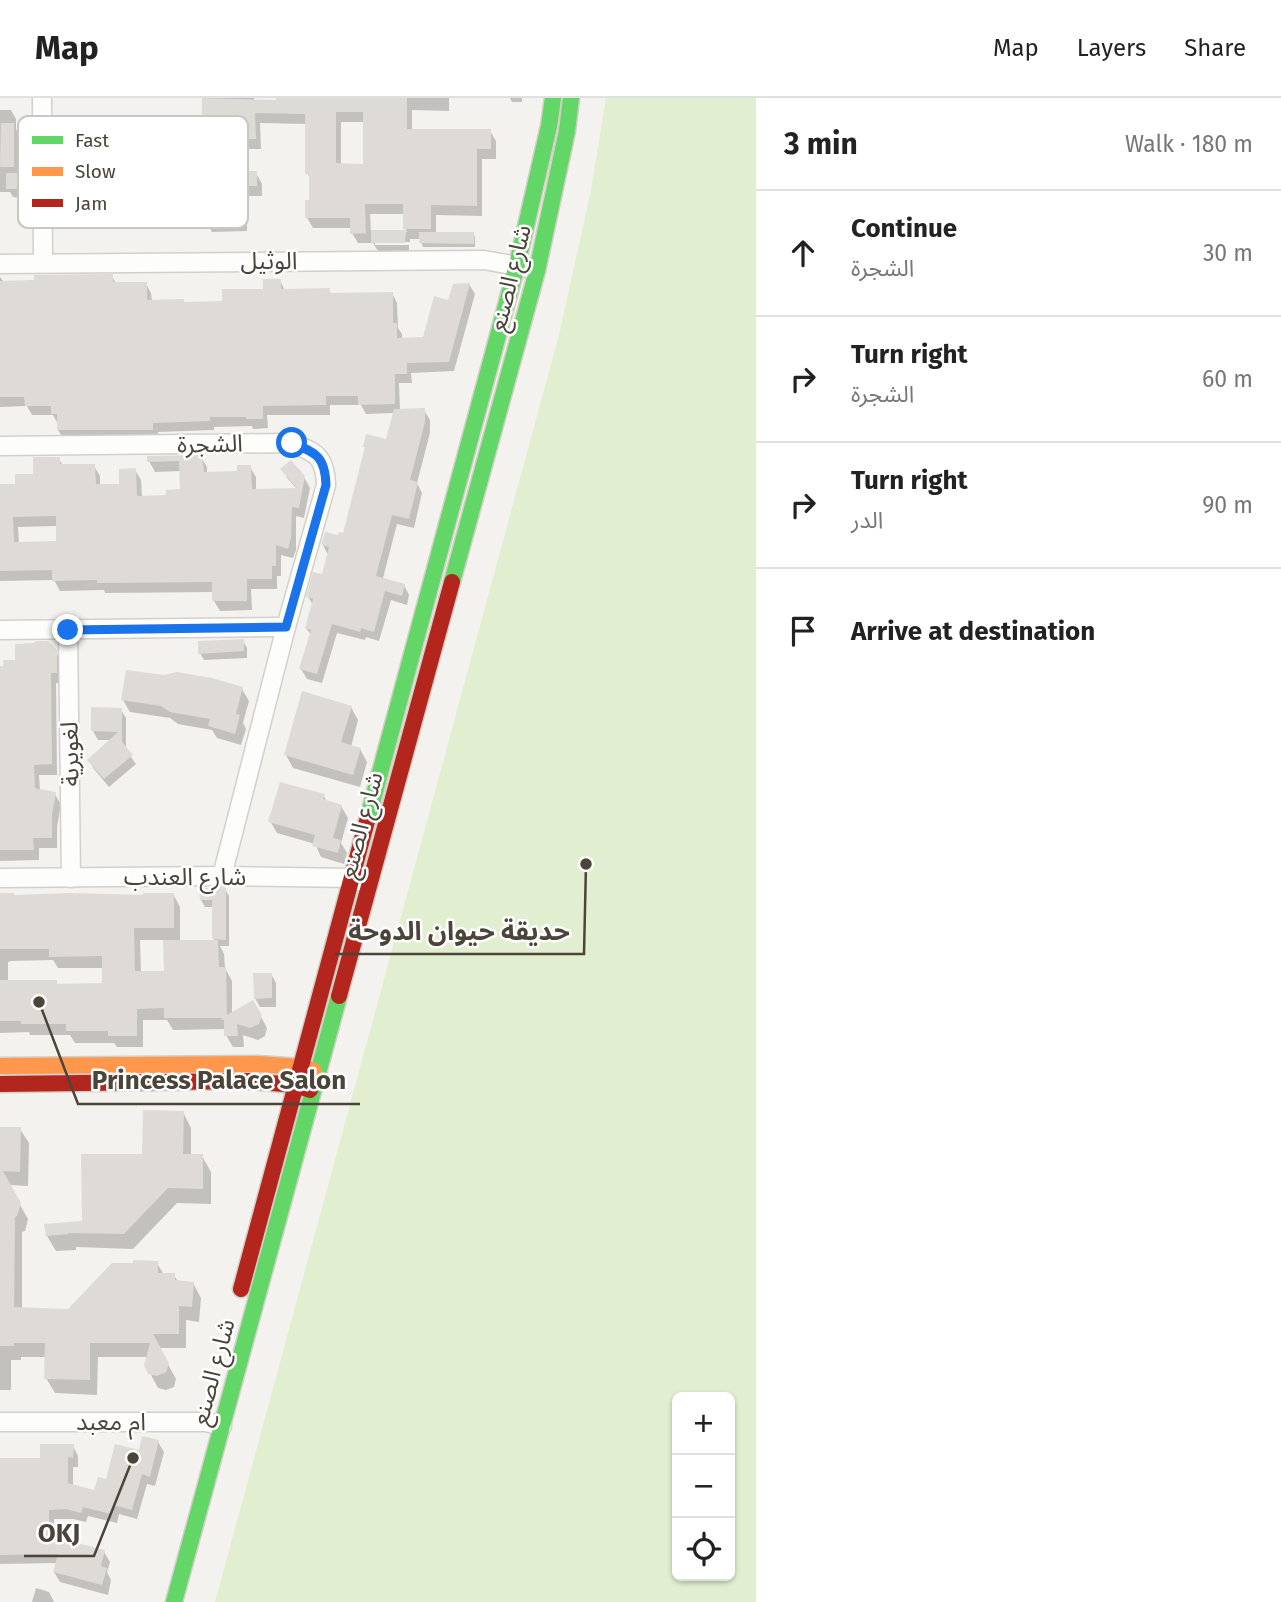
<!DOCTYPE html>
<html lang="en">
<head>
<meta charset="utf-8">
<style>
  body { margin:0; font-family:"Fira Sans","Noto Sans Arabic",sans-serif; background:#f6f6f6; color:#222 }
  .controls { position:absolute; right:21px; bottom:21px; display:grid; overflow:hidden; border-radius:10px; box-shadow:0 2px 5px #0004 }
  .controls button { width:63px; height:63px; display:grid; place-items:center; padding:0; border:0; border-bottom:2px solid #e0e0e0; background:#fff; color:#222; font:35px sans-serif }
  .stop { position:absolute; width:21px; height:21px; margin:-16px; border:5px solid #1a73e8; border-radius:50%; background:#fff }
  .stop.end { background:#1a73e8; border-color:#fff; box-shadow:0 2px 7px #0008 }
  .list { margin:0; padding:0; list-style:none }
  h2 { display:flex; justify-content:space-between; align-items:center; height:91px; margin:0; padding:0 28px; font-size:30px }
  h2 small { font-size:23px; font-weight:400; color:#767676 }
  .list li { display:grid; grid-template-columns:46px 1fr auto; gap:21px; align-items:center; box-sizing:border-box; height:126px; padding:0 28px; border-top:2px solid #e0e0e0 }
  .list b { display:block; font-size:26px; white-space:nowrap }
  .list p { margin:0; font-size:23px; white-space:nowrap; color:#767676 }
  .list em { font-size:23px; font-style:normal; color:#767676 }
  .icon { flex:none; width:38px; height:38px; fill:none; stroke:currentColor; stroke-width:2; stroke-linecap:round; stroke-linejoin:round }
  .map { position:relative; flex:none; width:756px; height:1504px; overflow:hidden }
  header { display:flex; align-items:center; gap:42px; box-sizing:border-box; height:98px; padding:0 35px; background:#fff; border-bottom:2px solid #e0e0e0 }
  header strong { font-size:33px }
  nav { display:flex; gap:38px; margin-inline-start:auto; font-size:24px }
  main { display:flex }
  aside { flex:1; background:#fff }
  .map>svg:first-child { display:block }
  .green { fill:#e1eecf; fill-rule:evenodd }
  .shadow { fill:#0003; fill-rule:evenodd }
  .building { fill:#dedbd6; fill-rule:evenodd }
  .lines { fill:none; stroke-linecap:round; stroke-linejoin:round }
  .street-casing { stroke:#d2d0cb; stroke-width:21 }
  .fast-casing { stroke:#d3cfc5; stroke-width:19 }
  .slow-casing { stroke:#d3cfc5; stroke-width:19 }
  .jam-casing { stroke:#d3cfc5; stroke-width:19 }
  .street { stroke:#fdfdfc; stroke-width:18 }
  .fast { stroke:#63d668; stroke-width:16 }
  .slow { stroke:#ff974d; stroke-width:16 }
  .jam { stroke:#b3261e; stroke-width:16 }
  .route { stroke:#1a73e8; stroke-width:9 }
  .labels { text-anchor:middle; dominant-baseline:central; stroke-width:5; stroke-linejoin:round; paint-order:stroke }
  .street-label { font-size:24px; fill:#4b4439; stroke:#fff }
  .key { fill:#fff; stroke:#c9c7c4; stroke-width:2 }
  .key-label { font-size:19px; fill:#4b4439 }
  .leader { fill:none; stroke:#4b4439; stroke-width:2.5 }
  .callout-dot { fill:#4b4439; stroke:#fff; stroke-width:2.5 }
  .callout-label { font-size:26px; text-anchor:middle; font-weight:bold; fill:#4b4439; stroke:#fff; stroke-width:5; stroke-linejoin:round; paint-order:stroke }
</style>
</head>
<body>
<header>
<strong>Map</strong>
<nav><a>Map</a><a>Layers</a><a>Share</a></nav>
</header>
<main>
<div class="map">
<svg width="756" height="1504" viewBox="0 0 756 1504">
  <rect width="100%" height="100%" fill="#f4f2ee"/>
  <!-- green -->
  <path class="green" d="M 606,0 L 756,0 L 756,1504 L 215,1504 L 560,233 L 591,92 ZM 677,1299 L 730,1299 L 730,1478 L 677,1478 Z"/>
  <!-- shadow -->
  <g class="shadow">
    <path d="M 202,0 L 254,0 L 254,4 L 278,4 L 278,0 L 449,0 L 449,13 L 412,12 L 412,32 L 490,33 L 496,43 L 496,61 L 482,61 L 482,118 L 436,117 L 436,136 L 473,135 L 475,139 L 475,149 L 423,149 L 420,141 L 410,141 L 410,144 L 375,144 L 375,147 L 409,147 L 409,154 L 378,153 L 373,145 L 358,145 L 352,135 L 352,130 L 313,130 L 307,120 L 311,104 L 311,81 L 307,75 L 307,26 L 260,25 L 261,51 L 247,51 L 247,75 L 256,75 L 262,86 L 262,98 L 247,98 L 247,133 L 212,134 L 206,123 ZM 341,24 L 365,24 L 365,67 L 341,67 ZM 370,116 L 405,116 L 405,130 L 407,134 L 371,134 Z"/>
    <polygon points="510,0 522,0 522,4 512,4"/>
    <polygon points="0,12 11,12 16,21 16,31 19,36 18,76 29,76 35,86 35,119 26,119 21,110 21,100 13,99 10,94 0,94"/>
    <polygon points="112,178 116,186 146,186 151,195 152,203 185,206 224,204 265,193 280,182 285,193 329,192 331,196 392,195 397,205 398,230 402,236 402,242 424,240 450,204 469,186 475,196 454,273 411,275 412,285 399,285 400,313 424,312 430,322 430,335 417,385 422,395 414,430 397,426 383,480 404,487 409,497 407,507 391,502 379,543 366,539 365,542 337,535 322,585 307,581 301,571 311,537 306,530 313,507 308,499 323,478 328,457 323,447 344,437 387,343 394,315 366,316 361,307 330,307 330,317 267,317 268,330 253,331 252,328 214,329 214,332 158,334 158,341 64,342 58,332 58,326 53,317 32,317 27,308 0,309 0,179 5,185"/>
    <path d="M 201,359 L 207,369 L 207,376 L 239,375 L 250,369 L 256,379 L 256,392 L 297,391 L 288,381 L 282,371 L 304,379 L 310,390 L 304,420 L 296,418 L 296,452 L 293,460 L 281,457 L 281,478 L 277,478 L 277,491 L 251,491 L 252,512 L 220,513 L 214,503 L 214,494 L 105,495 L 104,492 L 60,493 L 54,482 L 0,483 L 0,388 L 17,388 L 35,378 L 59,361 L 63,368 L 94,368 L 100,378 L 100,388 L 121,388 L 135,372 L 141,382 L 142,399 L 168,399 L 181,393 L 181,373 L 155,374 L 149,363 ZM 58,428 L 58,445 L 19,445 L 18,429 Z"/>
    <polygon points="243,543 247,550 247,560 204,562 200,555"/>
    <polygon points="55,553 62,564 62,585 56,585 57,677 39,677 40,693 55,696 61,707 57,729 57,750 39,750 39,762 0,763 0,570 17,563"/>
    <polygon points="242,591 249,603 243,625 246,631 241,647 217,640 212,632 178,626 170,620 130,614 123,602"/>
    <polygon points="351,609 358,622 351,649 360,651 367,664 360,689 293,670 286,657"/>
    <polygon points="121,612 126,620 126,652 136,666 109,689 94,671 89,663 112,642 98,642 93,633"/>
    <polygon points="324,698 327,704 341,708 348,720 341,745 347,755 344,766 321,759 315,746 277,735 270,723"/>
    <path d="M 225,791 L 229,798 L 229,848 L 220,848 L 224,856 L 225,870 L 232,883 L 232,916 L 253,904 L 267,930 L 265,938 L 258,942 L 243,937 L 244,949 L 233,949 L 226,937 L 226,931 L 173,932 L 167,922 L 143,922 L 143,949 L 117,949 L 114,945 L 75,945 L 70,937 L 30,937 L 29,934 L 0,935 L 0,821 L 15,799 L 145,799 L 173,796 L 180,809 L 180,844 L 215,844 L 214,841 L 214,809 L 205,809 L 201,802 ZM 140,842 L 165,842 L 166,874 L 141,875 ZM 53,862 L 58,870 L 104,870 L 104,887 L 58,887 L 56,884 L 8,884 L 8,864 L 11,863 Z"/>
    <polygon points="271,876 276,885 276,909 260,909 255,900"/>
    <polygon points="183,1014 191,1030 191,1058 202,1058 211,1074 211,1106 177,1105 133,1151 76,1149 76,1152 56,1153 47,1138 84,1124"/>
    <polygon points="0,1030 20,1031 29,1045 28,1088 9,1087 28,1121 25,1133 22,1134 22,1211 69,1213 157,1165 164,1177 174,1177 178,1184 193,1185 201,1200 199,1224 186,1222 186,1250 159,1250 176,1281 174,1289 166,1292 158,1290 150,1275 148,1259 98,1259 97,1297 55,1295 46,1280 47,1259 21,1259 21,1262 11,1262 11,1292 0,1292"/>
    <polygon points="158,1344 164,1354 155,1388 147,1386 137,1421 119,1416 117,1425 88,1418 86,1424 73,1421 54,1421 54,1441 104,1454 110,1464 107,1474 111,1482 108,1497 60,1484 54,1474 57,1465 0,1466 0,1362 41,1361 73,1348 78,1358 78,1369 73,1369 73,1388 96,1394 140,1354"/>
    <polygon points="36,1490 49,1494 54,1504 32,1504"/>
  </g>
  <!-- building -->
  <g class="building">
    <path d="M 202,0 L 276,2 L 276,0 L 407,0 L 407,31 L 491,31 L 491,51 L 477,51 L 477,108 L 431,107 L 431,131 L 403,131 L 403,106 L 365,106 L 366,135 L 350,136 L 350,120 L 305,120 L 305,102 L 309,102 L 309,76 L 305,76 L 305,16 L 255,15 L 256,41 L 242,41 L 242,73 L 257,73 L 257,88 L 242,88 L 242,124 L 204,124 ZM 336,14 L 363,14 L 363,66 L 336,65 Z"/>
    <polygon points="1,25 14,25 14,69 0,69"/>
    <polygon points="6,75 30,75 31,110 19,110 19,91 6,91"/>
    <polygon points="371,132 406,132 405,145 371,145"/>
    <polygon points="419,134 474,134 474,146 419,145"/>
    <polygon points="113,176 113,184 147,184 147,202 184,201 184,204 222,203 222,191 263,191 263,181 281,181 281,191 330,190 330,195 393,194 393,225 397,225 397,240 423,239 434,198 448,202 453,186 470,185 449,264 407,265 407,276 395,276 395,306 358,307 358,298 326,298 326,307 263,308 263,321 246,321 246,319 210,319 210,323 153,325 153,332 57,332 57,316 51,316 51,308 25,308 24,299 0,299 0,183 34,182 34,177"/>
    <polygon points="425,310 425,324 410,382 418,384 409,421 392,417 376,478 405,486 402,498 385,493 374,534 361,530 360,534 332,526 317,576 299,571 311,532 305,530 313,501 306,499 313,474 322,476 329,449 321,447 325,434 338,437 339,434 343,435 365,349 363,349 366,336 386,341 394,311"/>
    <path d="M 202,357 L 204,374 L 237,373 L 237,367 L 251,367 L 252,391 L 297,390 L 280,371 L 291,362 L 305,378 L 299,410 L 292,409 L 291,440 L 288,451 L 276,447 L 276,468 L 272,468 L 272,481 L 247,481 L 247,503 L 212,503 L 212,484 L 97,485 L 97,482 L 52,483 L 52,472 L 0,473 L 0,386 L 15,386 L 15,376 L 33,376 L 33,359 L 60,359 L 60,366 L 95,366 L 96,386 L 119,386 L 119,371 L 136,370 L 137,398 L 166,397 L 166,392 L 180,391 L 179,363 L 147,364 L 147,358 ZM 56,418 L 56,443 L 14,444 L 13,419 Z"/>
    <polygon points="244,541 244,553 198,556 198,543"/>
    <polygon points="36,543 48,543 57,552 57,575 51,575 52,666 34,667 35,690 56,694 52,717 52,740 33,740 34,752 0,752 0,568 3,568 3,562 15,562 15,546 34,545"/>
    <polygon points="126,572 164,577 177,574 212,580 243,589 236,616 240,617 235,636 208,628 210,621 170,614 161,608 121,602"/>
    <polygon points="302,593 352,608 341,644 361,650 353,677 284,657"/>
    <polygon points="91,609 122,610 122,644 133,657 104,681 87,662 118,634 91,633"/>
    <polygon points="280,684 325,696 323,701 342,707 333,740 341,742 338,755 312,748 315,737 268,724"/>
    <polygon points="226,789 226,842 212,841 212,802 200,802 199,790"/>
    <polygon points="0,795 14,795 14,797 70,795 143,797 143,795 174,795 174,830 134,830 135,873 164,873 163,842 218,842 219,869 226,869 227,917 253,902 262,917 259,926 250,930 237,926 238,938 224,938 224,922 220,921 223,920 164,920 164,910 137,911 137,938 108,938 108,933 66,933 66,926 21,926 21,923 0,923 0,882 57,882 57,886 102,885 102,858 49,859 49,851 0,851"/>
    <polygon points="253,875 272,875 272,900 254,901"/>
    <polygon points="143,1012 184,1013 183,1056 203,1056 203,1091 168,1090 124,1136 68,1135 69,1136 46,1138 44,1126 82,1123 81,1056 142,1056"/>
    <polygon points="0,1029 21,1029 20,1074 3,1073 21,1105 17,1118 15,1119 14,1209 68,1211 112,1165 133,1165 133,1162 158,1163 158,1175 175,1175 175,1182 194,1184 192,1209 179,1208 179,1236 153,1236 169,1265 166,1274 157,1278 148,1276 144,1267 150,1245 90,1245 90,1282 44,1281 45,1245 14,1245 14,1248 0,1248"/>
    <polygon points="142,1338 159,1342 150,1379 142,1376 132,1412 113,1407 111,1416 83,1409 81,1415 66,1411 49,1412 49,1438 105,1452 101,1468 107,1470 102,1487 53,1474 58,1456 0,1457 0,1360 40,1360 40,1346 74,1346 73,1360 68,1359 68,1385 94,1392 98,1379 106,1381 115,1346 139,1352"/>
  </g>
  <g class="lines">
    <!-- street casing -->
    <g class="street-casing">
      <g id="street">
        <polyline points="42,0 43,164"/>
        <polyline points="0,166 484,162 528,170"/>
        <path d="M 0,348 L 292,345 C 317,355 325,359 326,387 L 286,529 L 222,778"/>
        <polyline points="0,532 286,529"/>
        <polyline points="68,532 71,780"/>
        <polyline points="0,780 222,778 352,780 360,783"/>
        <polyline points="0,1324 206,1324 222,1328"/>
      </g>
    </g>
    <!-- fast casing -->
    <g class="fast-casing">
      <g id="fast">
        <polyline points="452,484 537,173 567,33 571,0"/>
        <polyline points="367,723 517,167 549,28 553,0"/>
        <polyline points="174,1504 339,898"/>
      </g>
    </g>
    <!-- slow casing -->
    <g class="slow-casing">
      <polyline id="slow" points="0,968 258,966 301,969 314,973"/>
    </g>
    <!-- jam casing -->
    <g class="jam-casing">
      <g id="jam">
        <polyline points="339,898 452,484"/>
        <polyline points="0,986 249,983 295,987 310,992"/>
        <polyline points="241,1191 367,723"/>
      </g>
    </g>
    <!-- street -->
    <use href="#street" class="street"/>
    <!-- fast -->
    <use href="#fast" class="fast"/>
    <!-- slow -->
    <use href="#slow" class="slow"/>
    <!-- jam -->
    <use href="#jam" class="jam"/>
  </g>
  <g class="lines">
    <!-- route -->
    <path class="route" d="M 68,532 L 286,529 L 326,387 C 325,359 317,355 292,345"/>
  </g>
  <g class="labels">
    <!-- street labels -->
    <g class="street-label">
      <text x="269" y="163">الوثيل</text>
      <text transform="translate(510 180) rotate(-76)">شارع الصنع</text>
      <text transform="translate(210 346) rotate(-1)">الشجرة</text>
      <text transform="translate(70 656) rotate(-91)">لغويرية</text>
      <text transform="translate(361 727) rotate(-75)">شارع الصنع</text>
      <text x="185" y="779">شارع العندب</text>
      <text transform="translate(213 1274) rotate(-75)">شارع الصنع</text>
      <text x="111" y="1324">ام معبد</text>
    </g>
  </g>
  <!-- legend -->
  <rect x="18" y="18" width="230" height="112" rx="10" class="key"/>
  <rect x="32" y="38" width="31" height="8" fill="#63d668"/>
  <rect x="32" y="69" width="31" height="9" fill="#ff974d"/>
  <rect x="32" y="101" width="31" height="8" fill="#b3261e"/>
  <g class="key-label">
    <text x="75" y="49">Fast</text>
    <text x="75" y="80">Slow</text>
    <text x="75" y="112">Jam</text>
  </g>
  <!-- callouts -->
  <path class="leader" d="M586 766L584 856H335M39 904L78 1006H360M133 1360L94 1458H24"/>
  <g class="callout-dot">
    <circle cx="586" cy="766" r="7"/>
    <circle cx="39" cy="904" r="7"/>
    <circle cx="133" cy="1360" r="7"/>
  </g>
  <g class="callout-label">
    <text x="459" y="842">حديقة حيوان الدوحة</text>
    <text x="219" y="991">Princess Palace Salon</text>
    <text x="59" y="1444">OKJ</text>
  </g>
</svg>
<div class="controls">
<button>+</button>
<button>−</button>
<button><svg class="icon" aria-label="locate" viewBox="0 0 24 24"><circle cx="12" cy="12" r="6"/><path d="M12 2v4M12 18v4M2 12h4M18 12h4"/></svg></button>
</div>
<div class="stop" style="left:292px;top:345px"></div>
<div class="stop end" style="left:68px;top:532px"></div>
</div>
<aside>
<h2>3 min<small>Walk · 180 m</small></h2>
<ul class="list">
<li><svg class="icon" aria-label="ahead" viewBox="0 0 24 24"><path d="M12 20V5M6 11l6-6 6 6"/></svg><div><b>Continue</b><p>الشجرة</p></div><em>30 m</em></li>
<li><svg class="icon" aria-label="right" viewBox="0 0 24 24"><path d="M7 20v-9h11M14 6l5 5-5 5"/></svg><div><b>Turn right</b><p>الشجرة</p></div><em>60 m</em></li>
<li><svg class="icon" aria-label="right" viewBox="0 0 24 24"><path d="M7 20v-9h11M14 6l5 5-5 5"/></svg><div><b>Turn right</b><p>الدر</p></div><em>90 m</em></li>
<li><svg class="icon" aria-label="arrive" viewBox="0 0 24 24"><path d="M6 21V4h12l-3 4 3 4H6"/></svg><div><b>Arrive at destination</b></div></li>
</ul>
</aside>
</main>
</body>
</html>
